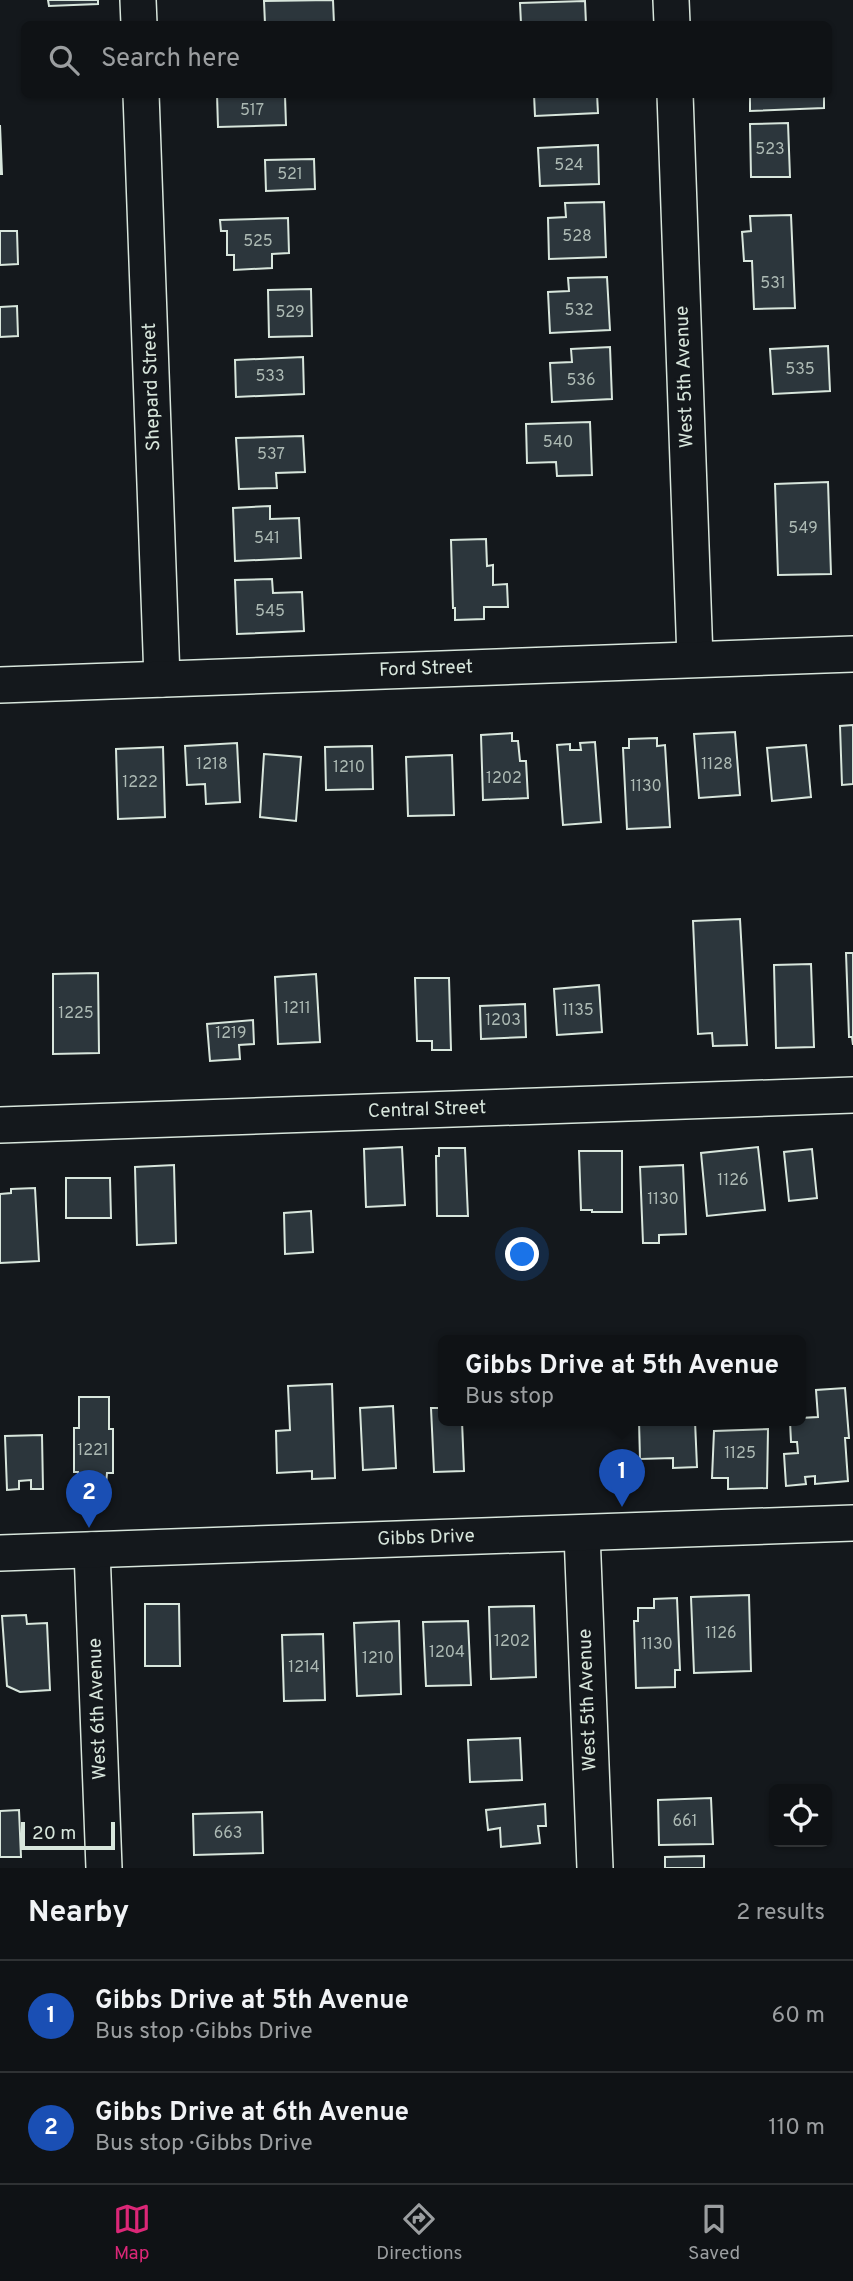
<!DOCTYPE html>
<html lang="en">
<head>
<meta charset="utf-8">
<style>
  body { margin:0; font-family:Overpass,sans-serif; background:#1d2022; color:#f1f3f6 }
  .controls { position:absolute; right:21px; bottom:21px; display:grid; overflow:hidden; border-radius:10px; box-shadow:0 2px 5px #0004 }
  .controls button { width:63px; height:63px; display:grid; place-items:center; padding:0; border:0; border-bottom:2px solid #2f3234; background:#0f1215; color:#f1f3f6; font:35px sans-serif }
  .scale { position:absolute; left:21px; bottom:18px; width:94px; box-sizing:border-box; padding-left:7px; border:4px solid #d8e6dc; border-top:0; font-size:19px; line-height:24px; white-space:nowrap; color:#d8e6dc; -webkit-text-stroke:5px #14181c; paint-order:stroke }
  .you { position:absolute; left:523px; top:1255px; width:24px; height:24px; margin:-18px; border:5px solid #fff; border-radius:50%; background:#1a73e8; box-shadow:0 0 0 10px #1a73e833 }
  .badge { display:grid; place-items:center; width:46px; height:46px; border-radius:50%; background:#db2777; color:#fff; font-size:23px; font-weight:700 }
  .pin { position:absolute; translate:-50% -58px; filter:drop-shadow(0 2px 4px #0008) }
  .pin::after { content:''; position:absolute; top:37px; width:24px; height:21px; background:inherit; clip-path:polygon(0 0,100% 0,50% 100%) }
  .popup { position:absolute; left:438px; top:1335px; width:368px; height:91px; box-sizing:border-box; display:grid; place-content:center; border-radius:10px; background:#0f1215; filter:drop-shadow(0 2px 5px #0005); font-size:23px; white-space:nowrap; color:#9b9ea0 }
  .popup b { font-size:26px; color:#f1f3f6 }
  .popup::after { content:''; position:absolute; left:50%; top:100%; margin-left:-14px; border:14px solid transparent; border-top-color:#0f1215 }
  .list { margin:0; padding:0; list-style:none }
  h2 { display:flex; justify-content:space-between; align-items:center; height:91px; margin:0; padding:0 28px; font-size:30px }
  h2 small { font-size:23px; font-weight:400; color:#9b9ea0 }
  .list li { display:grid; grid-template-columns:46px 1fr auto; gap:21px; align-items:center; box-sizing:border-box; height:112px; padding:0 28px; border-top:2px solid #2f3234 }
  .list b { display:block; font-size:26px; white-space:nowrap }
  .list p { margin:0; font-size:23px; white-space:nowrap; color:#9b9ea0 }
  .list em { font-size:23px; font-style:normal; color:#9b9ea0 }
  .icon { flex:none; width:38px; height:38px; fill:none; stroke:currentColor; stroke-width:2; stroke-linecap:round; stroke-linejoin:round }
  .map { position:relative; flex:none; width:853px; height:1868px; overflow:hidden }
  .search { position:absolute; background:#0f1215; box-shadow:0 2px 5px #0004; left:21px; right:21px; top:21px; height:77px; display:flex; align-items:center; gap:18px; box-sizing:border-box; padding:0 24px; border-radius:10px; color:#9b9ea0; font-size:26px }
  .sheet { height:315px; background:#0f1215 }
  nav { display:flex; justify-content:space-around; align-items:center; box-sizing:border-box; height:98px; border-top:2px solid #2f3234; background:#0f1215; font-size:19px; color:#9b9ea0 }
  nav a { display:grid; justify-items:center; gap:4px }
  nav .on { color:#db2777 }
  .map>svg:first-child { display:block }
  .building { fill:#2c363c; stroke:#d8e6dc; stroke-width:2 }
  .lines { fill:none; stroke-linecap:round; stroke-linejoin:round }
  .minor-casing { stroke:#d8e6dc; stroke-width:38 }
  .minor { stroke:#14181c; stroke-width:35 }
  .labels { text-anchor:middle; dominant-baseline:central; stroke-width:5; stroke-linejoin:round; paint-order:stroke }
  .number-label { font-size:16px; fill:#adbab4 }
  .street-label { font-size:19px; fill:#d8e6dc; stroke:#14181c }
</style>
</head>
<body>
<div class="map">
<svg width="853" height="1868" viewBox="0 0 853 1868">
  <rect width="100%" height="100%" fill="#14181c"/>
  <!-- building -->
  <g class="building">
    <polygon points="48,0 98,0 98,4 49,6"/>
    <polygon points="333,0 334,24 265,24 264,1"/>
    <polygon points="585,1 586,24 521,24 520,3"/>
    <polygon points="217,94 285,96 286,125 218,127"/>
    <polygon points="534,94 597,94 598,113 535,116"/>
    <polygon points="750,94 824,94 824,108 750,111"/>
    <polygon points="788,123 790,177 751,177 750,124"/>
    <polygon points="0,125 2,174 0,174"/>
    <polygon points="598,145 599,184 540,186 538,148"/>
    <polygon points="314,159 315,189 266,191 265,160"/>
    <polygon points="604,202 606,257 549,259 548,218 566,217 565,203"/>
    <polygon points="791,215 795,308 754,309 752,261 744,261 742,232 751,231 750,216"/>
    <polygon points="288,218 289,253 272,254 272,268 234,270 234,255 227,255 227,231 221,231 220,220"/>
    <polygon points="0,231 17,231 18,264 0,265"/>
    <polygon points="607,277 610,330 550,333 548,292 569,291 568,278"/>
    <polygon points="311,289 312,336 269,337 268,290"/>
    <polygon points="17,306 18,336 0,337 0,307"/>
    <polygon points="828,346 830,391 773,394 770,349"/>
    <polygon points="610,347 612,399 552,402 550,363 572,362 571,349"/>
    <polygon points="303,357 304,394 236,397 235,360"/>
    <polygon points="590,422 592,475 557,476 556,462 527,463 526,424"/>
    <polygon points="303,436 305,472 276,473 277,488 239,489 236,438"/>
    <polygon points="828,482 831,574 778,575 775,484"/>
    <polygon points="270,506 270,519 299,518 301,558 235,561 233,508"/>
    <polygon points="486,539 487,566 493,565 493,585 507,584 508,607 484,607 484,619 455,620 455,608 453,608 451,540"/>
    <polygon points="272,579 273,593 302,592 304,631 237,634 235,580"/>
    <polygon points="853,725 853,784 842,785 840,726"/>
    <polygon points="735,732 740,795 699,798 694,734"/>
    <polygon points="512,733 512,741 518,741 520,761 526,761 528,798 483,800 481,735"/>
    <polygon points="657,738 657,746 665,745 670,827 627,829 623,748 629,748 629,739"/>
    <polygon points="595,742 601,822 563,825 557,745 570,744 570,750 581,750 580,743"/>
    <polygon points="237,743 240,802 206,804 205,784 187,785 185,746"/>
    <polygon points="806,745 811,797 772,801 767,748"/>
    <polygon points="372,746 373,789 326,790 325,747"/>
    <polygon points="163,747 165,817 118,819 116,749"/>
    <polygon points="264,754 301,757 296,821 260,817"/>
    <polygon points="452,755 454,815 408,816 406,757"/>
    <polygon points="740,919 747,1045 713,1046 712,1033 698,1034 693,921"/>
    <polygon points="846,953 853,953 853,1045 852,1037 849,1037"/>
    <polygon points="811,964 814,1047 776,1048 774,965"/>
    <polygon points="98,973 99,1053 53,1054 53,974"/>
    <polygon points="316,974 320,1042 278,1044 275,977"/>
    <polygon points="415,978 449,978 451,1050 432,1050 432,1041 417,1041"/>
    <polygon points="599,985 602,1032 557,1035 554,989"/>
    <polygon points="525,1004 526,1037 481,1039 480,1006"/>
    <polygon points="253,1020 254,1044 239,1045 240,1059 210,1061 207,1024"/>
    <polygon points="402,1147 405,1205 366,1207 364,1149"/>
    <polygon points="758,1147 765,1210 707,1216 701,1153"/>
    <polygon points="439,1148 465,1148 468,1216 437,1216 436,1156 439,1156"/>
    <polygon points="812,1149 817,1198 789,1201 784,1152"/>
    <polygon points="579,1151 622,1151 622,1212 592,1212 592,1210 581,1210"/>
    <polygon points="174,1165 176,1243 137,1245 135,1167"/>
    <polygon points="683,1165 686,1234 659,1235 659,1243 643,1243 640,1167"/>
    <polygon points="66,1178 110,1178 111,1218 66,1218"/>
    <polygon points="35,1188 39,1261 0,1263 0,1194 11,1193 11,1189"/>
    <polygon points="311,1211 313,1252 285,1254 284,1213"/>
    <polygon points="332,1384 335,1478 312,1479 312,1471 277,1473 276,1431 290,1430 288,1386"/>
    <polygon points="845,1388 849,1438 845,1438 848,1481 815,1484 815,1476 805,1477 806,1484 786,1486 784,1454 798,1453 797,1442 791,1442 790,1421 800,1421 800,1418 818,1417 816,1390"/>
    <polygon points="79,1397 109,1397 109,1429 113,1429 113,1473 107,1473 106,1484 78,1484 78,1472 74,1472 74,1428 79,1428"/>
    <polygon points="393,1406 396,1468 363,1470 360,1408"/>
    <polygon points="431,1408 444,1408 444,1421 462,1421 464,1471 434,1472"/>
    <polygon points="639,1421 695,1421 697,1467 673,1468 673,1458 640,1459"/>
    <polygon points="768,1429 767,1488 728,1489 728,1478 712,1478 714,1431"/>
    <polygon points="42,1435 43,1489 31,1489 31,1480 19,1481 19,1489 7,1490 5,1436"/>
    <polygon points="749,1595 751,1671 694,1673 691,1597"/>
    <polygon points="677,1598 680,1670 675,1670 675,1687 636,1688 634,1621 638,1621 638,1608 654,1608 654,1599"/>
    <polygon points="145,1604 179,1604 180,1666 145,1666"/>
    <polygon points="534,1606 536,1677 491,1679 489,1607"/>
    <polygon points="26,1615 27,1624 47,1623 50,1690 20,1692 7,1686 2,1616"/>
    <polygon points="399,1621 401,1694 357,1696 354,1623"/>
    <polygon points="468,1621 471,1685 426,1686 423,1622"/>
    <polygon points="323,1634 325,1700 284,1701 282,1635"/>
    <polygon points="520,1738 522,1780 470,1782 468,1740"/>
    <polygon points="711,1798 713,1844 659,1845 658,1800"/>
    <polygon points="545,1804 546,1826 538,1826 540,1843 501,1847 500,1828 488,1830 486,1810"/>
    <polygon points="19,1810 21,1857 0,1857 0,1811"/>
    <polygon points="262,1812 263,1853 194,1855 193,1814"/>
    <polygon points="704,1856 704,1868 665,1868 665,1857"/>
  </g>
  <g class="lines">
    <!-- minor casing -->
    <g class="minor-casing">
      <g id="minor">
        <polyline points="138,0 139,24"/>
        <polyline points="671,0 672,24"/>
        <polyline points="141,94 162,679"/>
        <polyline points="675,94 695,659"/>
        <polyline points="0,685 853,654"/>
        <polyline points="0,1125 853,1095"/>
        <polyline points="582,1533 595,1868"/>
        <polyline points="92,1550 104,1868"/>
        <polyline points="0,1553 853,1523"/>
      </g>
    </g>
    <!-- minor -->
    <use href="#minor" class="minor"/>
  </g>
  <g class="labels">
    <!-- number labels -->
    <g class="number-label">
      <text x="252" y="111">517</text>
      <text x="770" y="150">523</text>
      <text x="569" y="166">524</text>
      <text x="290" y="175">521</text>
      <text x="577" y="237">528</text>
      <text x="258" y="242">525</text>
      <text x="773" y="284">531</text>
      <text x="579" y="311">532</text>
      <text x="290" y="313">529</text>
      <text x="800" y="370">535</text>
      <text x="270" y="377">533</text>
      <text x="581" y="381">536</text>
      <text x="558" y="443">540</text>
      <text x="271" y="455">537</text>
      <text x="803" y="529">549</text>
      <text x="267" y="539">541</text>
      <text x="270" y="612">545</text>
      <text x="212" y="765">1218</text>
      <text x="717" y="765">1128</text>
      <text x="349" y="768">1210</text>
      <text x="504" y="779">1202</text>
      <text x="140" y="783">1222</text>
      <text x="646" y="787">1130</text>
      <text x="297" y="1009">1211</text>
      <text x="578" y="1011">1135</text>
      <text x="76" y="1014">1225</text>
      <text x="503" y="1021">1203</text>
      <text x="231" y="1034">1219</text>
      <text x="733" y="1181">1126</text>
      <text x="663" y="1200">1130</text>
      <text x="93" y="1451">1221</text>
      <text x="740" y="1454">1125</text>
      <text x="721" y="1634">1126</text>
      <text x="512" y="1642">1202</text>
      <text x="657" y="1645">1130</text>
      <text x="447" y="1653">1204</text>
      <text x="378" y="1659">1210</text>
      <text x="304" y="1668">1214</text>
      <text x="685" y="1822">661</text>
      <text x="228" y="1834">663</text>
    </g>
    <!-- street labels -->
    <g class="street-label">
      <text transform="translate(685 377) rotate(-92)">West 5th Avenue</text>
      <text transform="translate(152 387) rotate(-92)">Shepard Street</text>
      <text transform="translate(426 669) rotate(-2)">Ford Street</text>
      <text transform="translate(427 1110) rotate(-2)">Central Street</text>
      <text transform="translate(426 1538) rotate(-2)">Gibbs Drive</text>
      <text transform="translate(588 1700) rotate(-92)">West 5th Avenue</text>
      <text transform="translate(98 1709) rotate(-92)">West 6th Avenue</text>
    </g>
  </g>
</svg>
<div class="controls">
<button><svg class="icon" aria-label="locate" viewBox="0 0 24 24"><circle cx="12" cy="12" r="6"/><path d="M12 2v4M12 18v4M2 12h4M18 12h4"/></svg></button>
</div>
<div class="scale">20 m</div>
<div class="you"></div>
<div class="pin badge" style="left:622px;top:1507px;background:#1a4fb4">1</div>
<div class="popup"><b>Gibbs Drive at 5th Avenue</b>Bus stop</div>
<div class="pin badge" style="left:89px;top:1528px;background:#1a4fb4">2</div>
<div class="search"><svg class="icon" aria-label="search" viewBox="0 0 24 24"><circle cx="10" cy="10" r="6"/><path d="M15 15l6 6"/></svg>Search here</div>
</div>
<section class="sheet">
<h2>Nearby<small>2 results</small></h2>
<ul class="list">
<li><span class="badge" style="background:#1a4fb4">1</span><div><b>Gibbs Drive at 5th Avenue</b><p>Bus stop · Gibbs Drive</p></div><em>60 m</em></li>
<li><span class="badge" style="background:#1a4fb4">2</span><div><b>Gibbs Drive at 6th Avenue</b><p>Bus stop · Gibbs Drive</p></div><em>110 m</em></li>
</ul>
</section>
<nav>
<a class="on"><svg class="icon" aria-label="map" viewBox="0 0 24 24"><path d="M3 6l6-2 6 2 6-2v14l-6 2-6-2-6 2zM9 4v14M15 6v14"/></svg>Map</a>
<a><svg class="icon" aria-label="directions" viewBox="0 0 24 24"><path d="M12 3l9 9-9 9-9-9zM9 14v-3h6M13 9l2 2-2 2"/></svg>Directions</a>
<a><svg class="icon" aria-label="saved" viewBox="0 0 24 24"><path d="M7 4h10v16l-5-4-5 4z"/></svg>Saved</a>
</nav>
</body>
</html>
